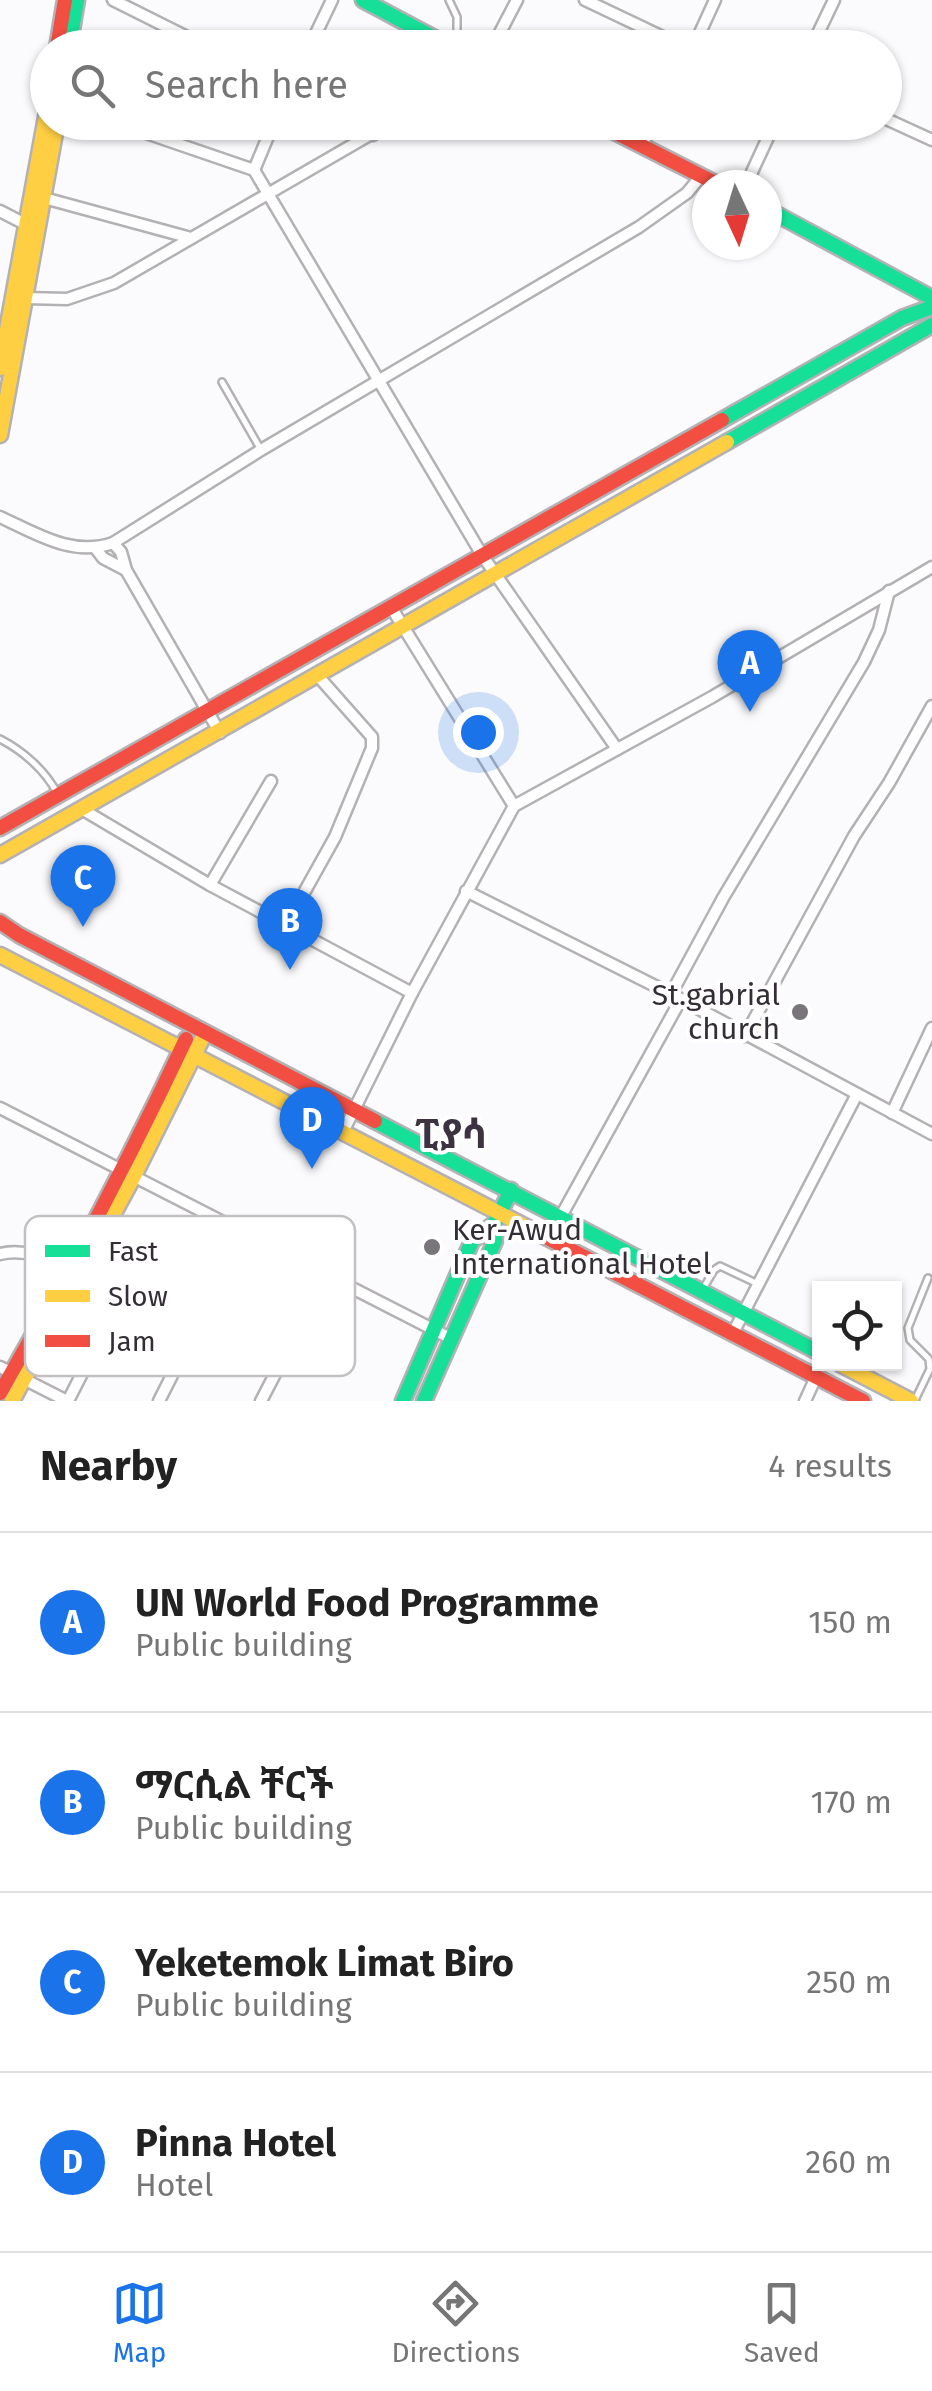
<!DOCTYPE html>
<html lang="en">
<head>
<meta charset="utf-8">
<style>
  body { margin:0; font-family:"Fira Sans","Noto Sans Ethiopic",sans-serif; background:#f6f6f6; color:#222 }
  .controls { position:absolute; right:30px; bottom:30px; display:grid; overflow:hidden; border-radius:0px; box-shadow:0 2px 8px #0004 }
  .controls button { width:90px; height:90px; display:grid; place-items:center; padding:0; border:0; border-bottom:2px solid #e0e0e0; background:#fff; color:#222; font:50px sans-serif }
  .compass { position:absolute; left:692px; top:170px; width:90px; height:90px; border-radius:50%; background:#fff; box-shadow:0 2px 8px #0004; rotate:176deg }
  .you { position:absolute; left:478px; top:732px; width:35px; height:35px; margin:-25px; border:8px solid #fff; border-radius:50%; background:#1a73e8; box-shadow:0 0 0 15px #1a73e833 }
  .badge { display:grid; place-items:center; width:65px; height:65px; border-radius:50%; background:#1a73e8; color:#fff; font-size:32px; font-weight:700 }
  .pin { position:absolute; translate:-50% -82px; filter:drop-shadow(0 2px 5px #0008) }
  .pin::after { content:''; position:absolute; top:52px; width:35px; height:30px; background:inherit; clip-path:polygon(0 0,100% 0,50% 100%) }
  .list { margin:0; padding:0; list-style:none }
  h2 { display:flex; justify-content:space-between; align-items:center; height:130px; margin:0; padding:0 40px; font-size:42px }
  h2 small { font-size:32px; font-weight:400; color:#767676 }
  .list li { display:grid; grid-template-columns:65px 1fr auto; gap:30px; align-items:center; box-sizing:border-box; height:180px; padding:0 40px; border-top:2px solid #e0e0e0 }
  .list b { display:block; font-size:38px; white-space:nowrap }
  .list p { margin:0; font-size:32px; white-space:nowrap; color:#767676 }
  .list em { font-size:32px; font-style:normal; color:#767676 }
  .icon { flex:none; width:55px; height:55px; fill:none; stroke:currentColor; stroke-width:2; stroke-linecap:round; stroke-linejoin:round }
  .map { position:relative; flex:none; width:932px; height:1401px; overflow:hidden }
  .search { position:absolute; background:#fff; box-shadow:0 2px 8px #0004; left:30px; right:30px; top:30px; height:110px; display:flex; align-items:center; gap:25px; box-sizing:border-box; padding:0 35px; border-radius:55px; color:#767676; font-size:38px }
  .sheet { height:850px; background:#fff }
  nav { display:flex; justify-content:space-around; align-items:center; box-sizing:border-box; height:140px; border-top:2px solid #e0e0e0; background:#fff; font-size:28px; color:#767676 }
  nav a { display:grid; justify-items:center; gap:5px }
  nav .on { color:#1a73e8 }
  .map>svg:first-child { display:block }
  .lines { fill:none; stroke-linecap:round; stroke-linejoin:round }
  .lane-casing { stroke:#b4b1b5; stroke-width:10 }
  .street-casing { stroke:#b4b1b5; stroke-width:15 }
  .fast-casing { stroke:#b4b1b5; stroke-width:19 }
  .slow-casing { stroke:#b4b1b5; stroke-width:19 }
  .jam-casing { stroke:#b4b1b5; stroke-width:19 }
  .lane { stroke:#fefeff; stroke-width:5 }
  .street { stroke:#fefeff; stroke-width:10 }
  .fast { stroke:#16e098; stroke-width:14 }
  .slow { stroke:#ffcf43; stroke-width:14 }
  .jam { stroke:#f24e42; stroke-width:14 }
  .poi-dot { fill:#79757b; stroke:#fff; stroke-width:4 }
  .labels { text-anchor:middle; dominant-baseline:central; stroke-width:8; stroke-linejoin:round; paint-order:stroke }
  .poi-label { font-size:30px; fill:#332e35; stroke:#fff; text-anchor:end }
  .district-label { font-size:40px; font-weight:bold; fill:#3c3240; stroke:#fff }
  .key { fill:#fff; stroke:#c2c0c2; stroke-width:2.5 }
  .key-label { font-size:28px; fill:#332e35 }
</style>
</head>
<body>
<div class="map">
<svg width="932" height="1401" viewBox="0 0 932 1401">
  <rect width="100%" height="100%" fill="#fbfafc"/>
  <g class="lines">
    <!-- lane casing -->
    <g class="lane-casing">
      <g id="lane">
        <polyline points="449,0 457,17 457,45"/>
        <polyline points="222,382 261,450"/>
        <path d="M 0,739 C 23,751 45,770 57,793"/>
        <polyline points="703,1289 714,1270 720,1266 758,1284"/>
        <polyline points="915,1400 930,1369 929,1359 910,1340 908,1328 928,1278"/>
      </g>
    </g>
    <!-- street casing -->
    <g class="street-casing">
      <g id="street">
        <polyline points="113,0 209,48"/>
        <polyline points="585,0 686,48"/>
        <polyline points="309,48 332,0"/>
        <polyline points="492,48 517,0"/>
        <polyline points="693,48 715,0"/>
        <polyline points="811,48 834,0"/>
        <polyline points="884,118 932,140"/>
        <polyline points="114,122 254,170 482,555 617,749"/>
        <polyline points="351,122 373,135"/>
        <polyline points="641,147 654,122"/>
        <polyline points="254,170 274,122"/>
        <polyline points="746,185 775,122"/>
        <polyline points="44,198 191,238"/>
        <polyline points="0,211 27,225"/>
        <polyline points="25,298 67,299 114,283 392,122"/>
        <path d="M 0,517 C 37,534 72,557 113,543 L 261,450 L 639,227 L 687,193 L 701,176"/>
        <polyline points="113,543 121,552 126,570 220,733"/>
        <polyline points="96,549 103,558 126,570"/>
        <polyline points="391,607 514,806"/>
        <polyline points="80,808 210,885 412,993"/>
        <polyline points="210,885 271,781"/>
        <polyline points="466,891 671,994 932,1134"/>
        <polyline points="286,925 335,837 372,748 372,737 318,676"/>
        <polyline points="671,994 723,898 864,662 879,630 889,591"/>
        <polyline points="745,1036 854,836 889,783 932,706"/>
        <polyline points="0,1108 450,1338"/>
        <polyline points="892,1113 932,1028"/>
        <polyline points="343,1132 412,993 514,806 712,697 932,567"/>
        <polyline points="560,1218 681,999"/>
        <path d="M 0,1254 C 27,1248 46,1259 70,1271"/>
        <polyline points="733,1333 857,1094"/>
        <polyline points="0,1367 67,1401"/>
        <polyline points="68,1401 97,1344 113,1297"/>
        <polyline points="159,1401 243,1235"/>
        <polyline points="261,1401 326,1276"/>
        <polyline points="805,1401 816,1377"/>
      </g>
    </g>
    <!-- fast casing -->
    <g class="fast-casing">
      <g id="fast">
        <polyline points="363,0 453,48"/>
        <polyline points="69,48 77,0"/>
        <polyline points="767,209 932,298"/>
        <polyline points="722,420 902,318 932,307"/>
        <polyline points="727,442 932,325"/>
        <polyline points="375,1121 820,1353"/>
        <polyline points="403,1401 472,1241 495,1223"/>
        <polyline points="424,1401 495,1241 495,1223 511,1190"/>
      </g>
    </g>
    <!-- slow casing -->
    <g class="slow-casing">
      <g id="slow">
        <polyline points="0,368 48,106"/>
        <polyline points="0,435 57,122"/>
        <polyline points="0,855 727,442"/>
        <polyline points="0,955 536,1232"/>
        <polyline points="840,1364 911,1401"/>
        <polyline points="12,1401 133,1178 205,1033"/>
      </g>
    </g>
    <!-- jam casing -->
    <g class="jam-casing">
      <g id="jam">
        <polyline points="57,48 65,0"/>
        <polyline points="595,122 719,185"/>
        <polyline points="0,828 722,420"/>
        <polyline points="0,922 19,935 375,1121"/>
        <polyline points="536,1232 863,1401"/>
        <path d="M 0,1393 C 67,1277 129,1160 186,1039"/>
      </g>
    </g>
    <!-- lane -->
    <use href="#lane" class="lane"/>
    <!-- street -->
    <use href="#street" class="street"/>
    <!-- fast -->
    <use href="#fast" class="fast"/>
    <!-- slow -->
    <use href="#slow" class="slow"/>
    <!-- jam -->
    <use href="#jam" class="jam"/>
  </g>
  <!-- markers -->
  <g class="poi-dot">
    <circle cx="800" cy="1012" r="10"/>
    <circle cx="432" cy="1247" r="10"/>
  </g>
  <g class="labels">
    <!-- poi labels -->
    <g class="poi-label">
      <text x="780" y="995">St.gabrial<tspan x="780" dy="34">church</tspan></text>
      <text x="452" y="1230" text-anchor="start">Ker-Awud<tspan x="452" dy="34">International Hotel</tspan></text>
    </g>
    <!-- district labels -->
    <g class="district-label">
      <text x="451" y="1135">ፒያሳ</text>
    </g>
  </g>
  <!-- legend -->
  <rect x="25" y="1216" width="330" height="160" rx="15" class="key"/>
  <rect x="45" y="1245" width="45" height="12" fill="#16e098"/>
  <rect x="45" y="1290" width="45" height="12" fill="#ffcf43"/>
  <rect x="45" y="1335" width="45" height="12" fill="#f24e42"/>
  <g class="key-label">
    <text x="108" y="1261">Fast</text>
    <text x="108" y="1306">Slow</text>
    <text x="108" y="1351">Jam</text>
  </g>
</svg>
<div class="controls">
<button><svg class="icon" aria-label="locate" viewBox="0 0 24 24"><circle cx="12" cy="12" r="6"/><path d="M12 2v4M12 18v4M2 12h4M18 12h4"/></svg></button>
</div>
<svg class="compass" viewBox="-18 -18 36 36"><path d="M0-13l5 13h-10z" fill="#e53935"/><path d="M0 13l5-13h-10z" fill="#767676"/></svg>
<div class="you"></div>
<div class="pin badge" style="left:750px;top:712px">A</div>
<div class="pin badge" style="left:290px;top:970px">B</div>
<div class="pin badge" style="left:83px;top:927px">C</div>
<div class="pin badge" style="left:312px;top:1169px">D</div>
<div class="search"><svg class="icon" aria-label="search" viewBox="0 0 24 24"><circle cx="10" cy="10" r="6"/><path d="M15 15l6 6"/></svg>Search here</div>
</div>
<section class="sheet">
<h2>Nearby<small>4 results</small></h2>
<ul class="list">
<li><span class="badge">A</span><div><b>UN World Food Programme</b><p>Public building</p></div><em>150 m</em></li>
<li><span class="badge">B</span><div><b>ማርሲል ቸርች</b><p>Public building</p></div><em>170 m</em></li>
<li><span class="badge">C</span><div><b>Yeketemok Limat Biro</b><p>Public building</p></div><em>250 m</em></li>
<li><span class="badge">D</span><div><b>Pinna Hotel</b><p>Hotel</p></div><em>260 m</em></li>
</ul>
</section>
<nav>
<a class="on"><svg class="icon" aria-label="map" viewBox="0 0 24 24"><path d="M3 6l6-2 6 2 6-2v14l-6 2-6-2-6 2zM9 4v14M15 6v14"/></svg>Map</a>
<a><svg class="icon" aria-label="directions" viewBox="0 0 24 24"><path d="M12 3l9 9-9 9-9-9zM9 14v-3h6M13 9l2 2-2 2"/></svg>Directions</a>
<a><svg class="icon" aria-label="saved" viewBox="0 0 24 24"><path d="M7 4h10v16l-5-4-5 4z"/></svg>Saved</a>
</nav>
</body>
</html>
